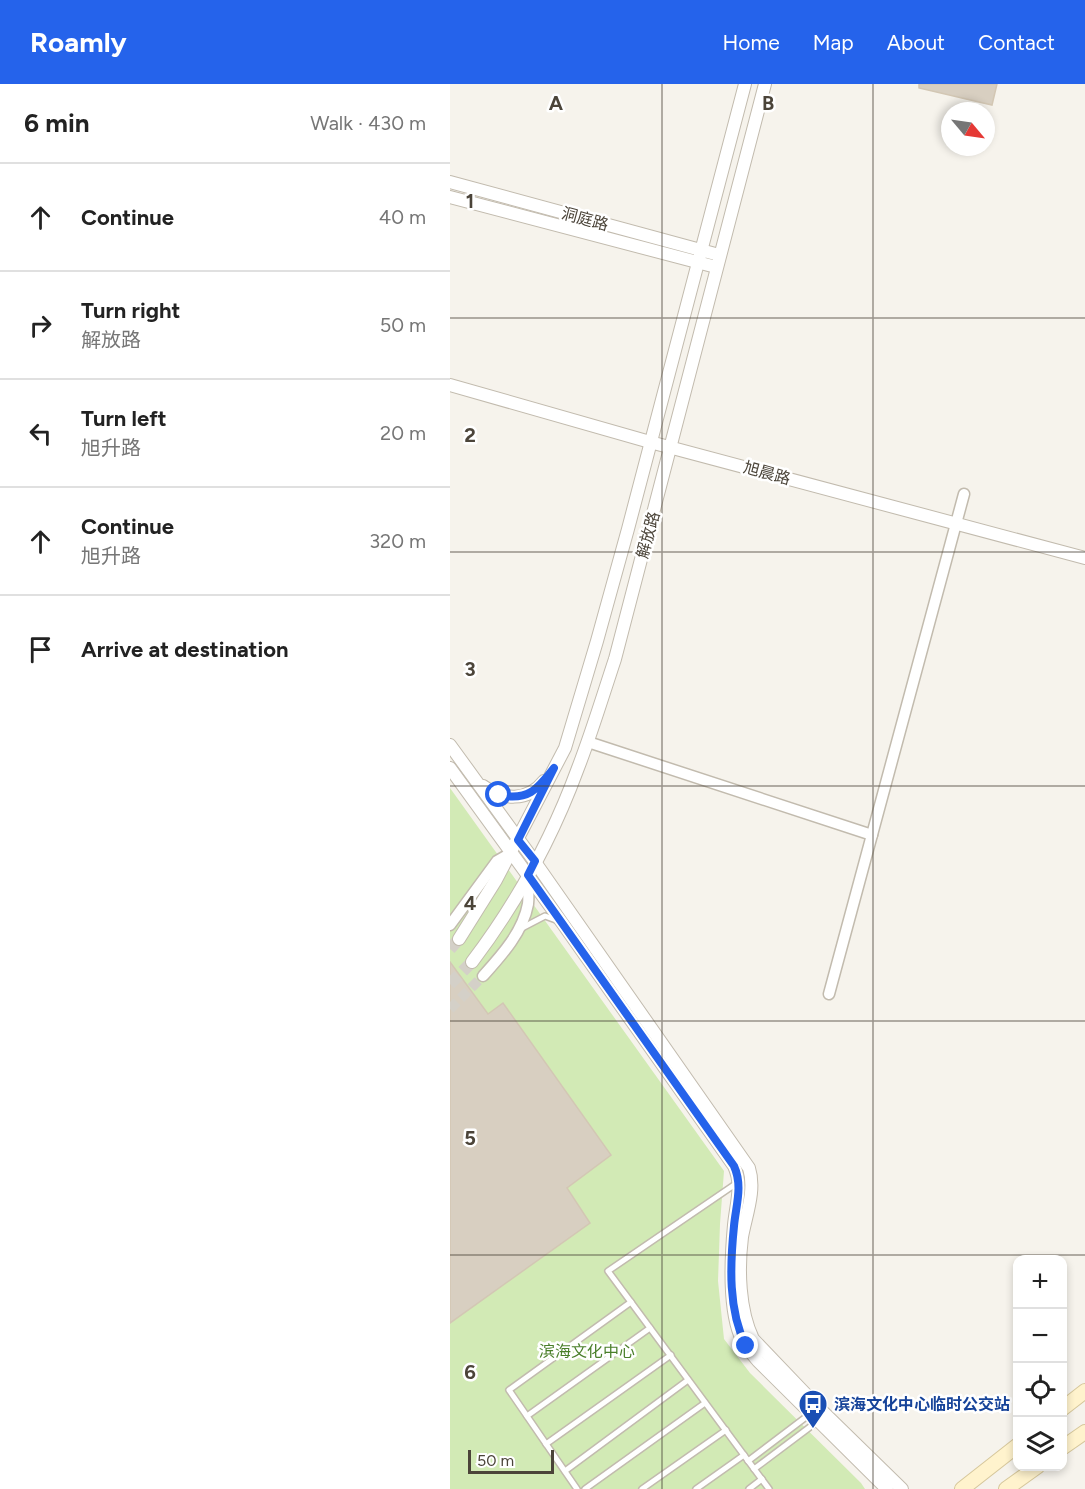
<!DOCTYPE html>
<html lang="en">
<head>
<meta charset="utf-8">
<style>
  body { margin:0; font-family:Figtree,"Noto Sans SC",sans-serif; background:#f2f2f2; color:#222 }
  .controls { position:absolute; right:18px; bottom:18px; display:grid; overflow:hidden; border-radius:12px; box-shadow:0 3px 9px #0003 }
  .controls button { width:54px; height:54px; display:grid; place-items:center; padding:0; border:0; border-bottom:2px solid #e0e0e0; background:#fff; color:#222; font:30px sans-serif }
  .compass { position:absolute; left:491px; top:18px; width:54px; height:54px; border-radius:50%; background:#fff; box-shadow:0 3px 9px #0003; rotate:119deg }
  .scale { position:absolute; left:18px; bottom:15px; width:86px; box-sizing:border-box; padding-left:6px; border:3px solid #4b4439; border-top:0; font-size:16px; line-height:21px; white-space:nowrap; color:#4b4439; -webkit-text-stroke:4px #fff; paint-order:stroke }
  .stop { position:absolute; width:18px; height:18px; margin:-14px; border:4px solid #2563eb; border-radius:50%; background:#fff }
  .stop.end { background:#2563eb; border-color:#fff; box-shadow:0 2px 6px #0008 }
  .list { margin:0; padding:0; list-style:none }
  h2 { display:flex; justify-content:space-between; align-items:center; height:78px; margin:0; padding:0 24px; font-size:26px }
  h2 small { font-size:20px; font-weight:400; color:#767676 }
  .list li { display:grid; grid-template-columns:39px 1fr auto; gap:18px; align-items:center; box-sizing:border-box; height:108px; padding:0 24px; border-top:2px solid #e0e0e0 }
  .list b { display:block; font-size:22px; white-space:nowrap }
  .list p { margin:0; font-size:20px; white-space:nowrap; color:#767676 }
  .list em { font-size:20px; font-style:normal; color:#767676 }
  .icon { flex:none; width:33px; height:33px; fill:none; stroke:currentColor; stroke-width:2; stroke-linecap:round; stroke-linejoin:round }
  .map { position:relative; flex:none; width:635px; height:1405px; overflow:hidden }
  header { display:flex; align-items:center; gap:36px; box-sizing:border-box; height:84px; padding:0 30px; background:#2563eb; color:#fff }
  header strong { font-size:28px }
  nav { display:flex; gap:33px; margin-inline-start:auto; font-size:21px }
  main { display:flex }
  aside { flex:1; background:#fff }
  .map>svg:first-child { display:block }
  .green { fill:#d2eab5 }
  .building { fill:#d8cfc1; stroke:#d3c7b4; stroke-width:1.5 }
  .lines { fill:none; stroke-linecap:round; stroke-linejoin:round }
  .minor-tunnel { stroke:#d4d0c8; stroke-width:10; stroke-dasharray:10 5; stroke-linecap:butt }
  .tertiary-tunnel { stroke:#d4d0c8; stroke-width:12; stroke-dasharray:12 6; stroke-linecap:butt }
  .service-casing { stroke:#c2bbae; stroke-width:8 }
  .minor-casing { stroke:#c2bbae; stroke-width:13 }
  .tertiary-casing { stroke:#c2bbae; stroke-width:14 }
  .secondary-casing { stroke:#d6c79b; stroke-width:16 }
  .service { stroke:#fff; stroke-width:5 }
  .minor { stroke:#fff; stroke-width:10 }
  .tertiary { stroke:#fff; stroke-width:12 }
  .secondary { stroke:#fff3cd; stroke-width:14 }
  .route { stroke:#2563eb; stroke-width:8 }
  .grid { fill:none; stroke:#4b4439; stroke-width:1.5; stroke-opacity:0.55 }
  .labels { text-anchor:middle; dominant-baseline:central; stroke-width:5; stroke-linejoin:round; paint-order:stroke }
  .street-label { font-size:16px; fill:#4b4439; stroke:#fff }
  .park-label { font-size:16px; fill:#4a7f2a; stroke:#fff }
  .transit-label { font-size:16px; font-weight:bold; fill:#164399; stroke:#fff; text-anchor:start }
  .grid-label { font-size:20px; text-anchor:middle; font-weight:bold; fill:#4b4439; stroke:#fff; stroke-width:5; stroke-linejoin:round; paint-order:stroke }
</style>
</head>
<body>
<header>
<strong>Roamly</strong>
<nav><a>Home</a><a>Map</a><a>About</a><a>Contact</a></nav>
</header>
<main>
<aside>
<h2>6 min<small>Walk · 430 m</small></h2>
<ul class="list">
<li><svg class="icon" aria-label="ahead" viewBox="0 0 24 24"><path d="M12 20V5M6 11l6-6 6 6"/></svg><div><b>Continue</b></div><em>40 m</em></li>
<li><svg class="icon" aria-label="right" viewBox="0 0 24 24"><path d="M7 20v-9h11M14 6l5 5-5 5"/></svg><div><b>Turn right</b><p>解放路</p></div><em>50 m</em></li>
<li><svg class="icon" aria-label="left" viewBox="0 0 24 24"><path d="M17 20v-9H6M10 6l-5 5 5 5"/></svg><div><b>Turn left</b><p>旭升路</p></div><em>20 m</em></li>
<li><svg class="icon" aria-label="ahead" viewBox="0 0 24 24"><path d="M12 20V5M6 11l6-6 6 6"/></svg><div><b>Continue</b><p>旭升路</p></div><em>320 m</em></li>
<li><svg class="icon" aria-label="arrive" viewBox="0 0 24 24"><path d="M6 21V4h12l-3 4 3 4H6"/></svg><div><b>Arrive at destination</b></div></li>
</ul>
</aside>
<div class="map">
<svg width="635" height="1405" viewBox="0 0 635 1405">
  <rect width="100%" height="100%" fill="#f6f3ec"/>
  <!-- green -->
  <polygon class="green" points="0,704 274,1087 270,1140 268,1197 274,1255 300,1289 411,1399 415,1405 0,1405"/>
  <!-- building -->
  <g class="building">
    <polygon points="469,0 547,0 542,21 469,4"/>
    <polygon points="0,878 38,930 53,919 161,1071 117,1104 140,1139 0,1239"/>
  </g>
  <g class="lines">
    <!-- minor-tunnel -->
    <polyline class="minor-tunnel" points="0,925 33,892"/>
    <!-- tertiary-tunnel -->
    <g class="tertiary-tunnel">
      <polyline points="0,865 9,855"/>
      <polyline points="0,900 22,878"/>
    </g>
    <!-- service casing -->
    <g class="service-casing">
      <g id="service">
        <polyline points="72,844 95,832 106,836"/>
        <polyline points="287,1099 158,1187 319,1405"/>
        <polyline points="77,1332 200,1244"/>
        <polyline points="96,1360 221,1271"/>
        <polyline points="298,1377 360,1330"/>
        <polyline points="304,1385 368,1337"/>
        <polyline points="115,1387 238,1296"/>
        <polyline points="127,1405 59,1306 181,1218"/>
        <polyline points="135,1405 255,1319"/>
        <polyline points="192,1405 276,1346"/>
        <polyline points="246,1405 294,1371"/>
        <polyline points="299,1405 312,1395"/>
      </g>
    </g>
    <!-- minor casing -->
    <g class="minor-casing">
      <g id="minor">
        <polyline points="138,658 422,751"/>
        <polyline points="0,841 47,777 61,769"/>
        <path d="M 33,892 C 51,872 73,848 78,820 C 79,811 78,801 78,792"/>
        <polyline points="379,910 514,410"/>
      </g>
    </g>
    <!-- tertiary casing -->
    <g class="tertiary-casing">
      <g id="tertiary">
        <polyline points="0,98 269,171"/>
        <polyline points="0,113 266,183"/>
        <polyline points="0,301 200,358 635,474"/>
        <path d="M 0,661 L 85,778 L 299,1084 C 306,1106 296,1131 292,1153 C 288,1185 289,1226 303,1255 L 368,1323 L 452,1405"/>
        <path d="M 0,684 L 113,840 L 284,1082 C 293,1101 286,1120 284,1141 C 281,1173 278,1220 290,1251 C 294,1261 301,1269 308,1277 L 437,1405"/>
        <path d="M 33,702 C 52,716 78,718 94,697"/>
        <polyline points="9,855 46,796 115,664 147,557 178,445 295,0"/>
        <path d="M 22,878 C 66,820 103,752 128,684 C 142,648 153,611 165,575 L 315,0"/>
      </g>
    </g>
    <!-- secondary casing -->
    <g class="secondary-casing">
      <g id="secondary">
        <polyline points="612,1325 635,1307"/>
        <polyline points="612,1364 635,1348"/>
        <polyline points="512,1405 568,1361"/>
        <polyline points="556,1405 588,1382"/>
      </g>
    </g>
    <!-- service -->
    <use href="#service" class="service"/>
    <!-- minor -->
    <use href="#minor" class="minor"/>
    <!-- tertiary -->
    <use href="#tertiary" class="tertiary"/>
    <!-- secondary -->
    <use href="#secondary" class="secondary"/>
  </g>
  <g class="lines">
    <!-- route -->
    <path class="route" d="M 49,711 C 78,717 87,706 104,684 L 68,756 L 85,777 L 78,791 L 284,1082 C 293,1102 286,1121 284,1142 C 280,1181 278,1226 296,1262"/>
  </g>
  <!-- grid -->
  <path class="grid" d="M 212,0 L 212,1405M 423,0 L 423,1405M 0,234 L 635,234M 0,468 L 635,468M 0,702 L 635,702M 0,937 L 635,937M 0,1171 L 635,1171"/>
  <!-- icons -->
  <defs>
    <g id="bus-pin" transform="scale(1.5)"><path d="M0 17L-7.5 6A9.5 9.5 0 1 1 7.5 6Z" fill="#1a4fb4" stroke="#fff"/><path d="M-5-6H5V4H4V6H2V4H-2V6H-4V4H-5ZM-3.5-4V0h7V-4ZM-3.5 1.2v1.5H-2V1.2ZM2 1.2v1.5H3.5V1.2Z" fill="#fff"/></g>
  </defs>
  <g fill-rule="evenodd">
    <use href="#bus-pin" x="363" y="1320"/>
  </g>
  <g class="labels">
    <!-- street labels -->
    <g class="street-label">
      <text transform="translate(135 135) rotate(15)">洞庭路</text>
      <text transform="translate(317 389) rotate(15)">旭晨路</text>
      <text transform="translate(198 451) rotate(-75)">解放路</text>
    </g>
    <!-- park labels -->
    <g class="park-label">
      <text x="137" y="1267">滨海文化中心</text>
    </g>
    <!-- transit labels -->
    <g class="transit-label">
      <text x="384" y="1320">滨海文化中心临时公交站</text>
    </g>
  </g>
  <g class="grid-label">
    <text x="106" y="26">A</text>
    <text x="318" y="26">B</text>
    <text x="20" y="124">1</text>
    <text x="20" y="358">2</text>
    <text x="20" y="592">3</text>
    <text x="20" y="826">4</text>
    <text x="20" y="1061">5</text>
    <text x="20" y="1295">6</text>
  </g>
</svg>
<div class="controls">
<button>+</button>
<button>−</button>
<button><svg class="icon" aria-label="locate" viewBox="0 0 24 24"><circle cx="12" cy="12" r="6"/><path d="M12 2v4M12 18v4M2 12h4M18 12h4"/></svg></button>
<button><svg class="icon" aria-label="layers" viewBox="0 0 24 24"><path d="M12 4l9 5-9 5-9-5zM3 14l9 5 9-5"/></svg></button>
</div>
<svg class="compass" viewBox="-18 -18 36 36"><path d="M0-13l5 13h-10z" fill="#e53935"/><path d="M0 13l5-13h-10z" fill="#767676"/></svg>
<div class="scale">50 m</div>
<div class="stop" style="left:49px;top:711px"></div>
<div class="stop end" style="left:296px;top:1262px"></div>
</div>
</main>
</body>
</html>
